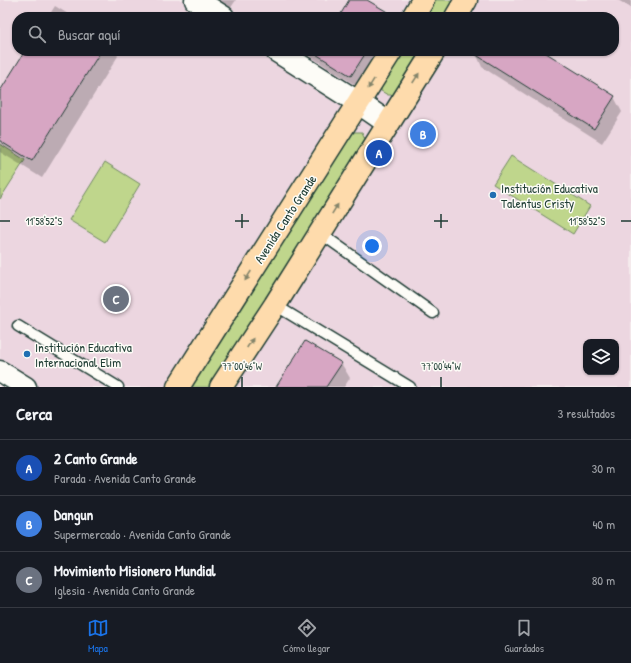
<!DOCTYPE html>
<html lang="es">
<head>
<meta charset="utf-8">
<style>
  body { margin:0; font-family:"Patrick Hand",sans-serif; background:#20242c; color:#f1f3f6 }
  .controls { position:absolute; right:12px; bottom:12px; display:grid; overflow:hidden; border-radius:8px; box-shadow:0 1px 3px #0004 }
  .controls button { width:36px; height:36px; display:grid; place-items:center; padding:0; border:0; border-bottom:1px solid #363941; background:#171b24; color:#f1f3f6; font:20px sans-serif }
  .you { position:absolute; left:372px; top:246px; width:14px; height:14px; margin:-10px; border:3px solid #fff; border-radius:50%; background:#1a73e8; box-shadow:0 0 0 6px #1a73e833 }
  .badge { display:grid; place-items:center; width:26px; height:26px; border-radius:50%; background:#1a73e8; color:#fff; font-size:13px; font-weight:700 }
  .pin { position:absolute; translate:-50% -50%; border:2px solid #fff; box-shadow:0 1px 4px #0006 }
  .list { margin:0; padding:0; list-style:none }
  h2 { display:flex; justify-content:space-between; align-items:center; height:52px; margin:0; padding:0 16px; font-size:17px }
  h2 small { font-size:13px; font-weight:400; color:#9ea1a6 }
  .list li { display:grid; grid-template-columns:26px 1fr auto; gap:12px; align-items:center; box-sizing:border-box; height:56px; padding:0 16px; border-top:1px solid #363941 }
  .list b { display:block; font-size:15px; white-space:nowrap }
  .list p { margin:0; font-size:13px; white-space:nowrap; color:#9ea1a6 }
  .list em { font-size:13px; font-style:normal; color:#9ea1a6 }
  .icon { flex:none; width:22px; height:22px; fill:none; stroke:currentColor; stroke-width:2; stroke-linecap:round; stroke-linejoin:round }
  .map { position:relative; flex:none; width:631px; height:387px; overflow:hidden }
  .search { position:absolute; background:#171b24; box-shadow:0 1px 3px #0004; left:12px; right:12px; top:12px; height:44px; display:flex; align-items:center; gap:10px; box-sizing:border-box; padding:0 14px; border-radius:16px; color:#9ea1a6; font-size:15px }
  .sheet { height:220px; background:#171b24 }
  nav { display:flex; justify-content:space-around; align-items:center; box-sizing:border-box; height:56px; border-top:1px solid #363941; background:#171b24; font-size:11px; color:#9ea1a6 }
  nav a { display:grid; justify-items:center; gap:2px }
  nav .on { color:#1a73e8 }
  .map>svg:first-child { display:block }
  .built { fill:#ecd6e0; fill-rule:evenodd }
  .green { fill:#bfd68c; stroke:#6f8a60 }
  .shadow { fill:#0003 }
  .building { fill:#d7a6c3; stroke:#1f3d34 }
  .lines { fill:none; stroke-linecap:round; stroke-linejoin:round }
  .lane-casing { stroke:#1f3d34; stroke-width:13 }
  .street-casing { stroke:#1f3d34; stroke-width:23 }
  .secondary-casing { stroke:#1f3d34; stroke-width:25 }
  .primary-casing { stroke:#1f3d34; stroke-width:25 }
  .lane { stroke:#fdfcf7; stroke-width:10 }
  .street { stroke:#fdfcf7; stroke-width:20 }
  .secondary { stroke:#fdfcf7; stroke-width:22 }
  .primary { stroke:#fedbac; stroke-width:22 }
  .oneway { fill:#83846a }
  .ticks { fill:none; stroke:#1f3d34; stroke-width:1.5 }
  .poi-dot { fill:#1f6fb2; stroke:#fdfcf7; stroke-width:1.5 }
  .labels { text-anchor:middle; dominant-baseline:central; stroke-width:3; stroke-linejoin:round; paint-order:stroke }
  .poi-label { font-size:13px; fill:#1f3d34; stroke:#fdfcf7; text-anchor:start }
  .street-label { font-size:13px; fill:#1f3d34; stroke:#fdfcf7 }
  .ticks-label { font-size:10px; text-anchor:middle; fill:#1f3d34; stroke:#fdfcf7; stroke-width:3; stroke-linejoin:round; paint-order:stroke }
</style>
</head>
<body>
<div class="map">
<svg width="631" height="387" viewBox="0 0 631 387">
  <rect width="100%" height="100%" fill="#f5ebed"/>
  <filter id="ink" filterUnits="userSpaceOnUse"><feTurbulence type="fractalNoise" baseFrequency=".025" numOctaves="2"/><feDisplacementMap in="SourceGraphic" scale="8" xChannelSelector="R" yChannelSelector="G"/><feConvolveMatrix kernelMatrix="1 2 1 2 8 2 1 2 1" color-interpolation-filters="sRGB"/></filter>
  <g filter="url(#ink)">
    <!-- built -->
    <path class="built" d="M 0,0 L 631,0 L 631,387 L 0,387 ZM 17,17 L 614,17 L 614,51 L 17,51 ZM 586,342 L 616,342 L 616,372 L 586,372 Z"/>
    <!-- green -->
    <g class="green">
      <polygon points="431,0 456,0 445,17 421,17"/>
      <polygon points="400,51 424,51 396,95 388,95 381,91 381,81"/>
      <polygon points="351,132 362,132 366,141 211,387 189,387"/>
      <polygon points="0,144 25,160 0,199"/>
      <polygon points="511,156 590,206 573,234 493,184"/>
      <polygon points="105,162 140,184 105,242 69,220"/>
    </g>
    <!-- shadow -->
    <g class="shadow">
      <polygon points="216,0 236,0 230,9"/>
      <polygon points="618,0 631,0 631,8"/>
      <polygon points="55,6 73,17 48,17"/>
      <polygon points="26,51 115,51 118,56 42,178 0,152 0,93"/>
      <polygon points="302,51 378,51 357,86"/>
      <polygon points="475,51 541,51 614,97 622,112 602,143 482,67"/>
      <polygon points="341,363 350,378 344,387 277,387"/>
    </g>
    <!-- building -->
    <g class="building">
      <polygon points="349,0 367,0 396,17 339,17"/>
      <polygon points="25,51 101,51 32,161 0,141 0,91"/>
      <polygon points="311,51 367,51 351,76"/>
      <polygon points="470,51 543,51 615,96 594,129"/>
      <polygon points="305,341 342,363 326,387 276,387"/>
    </g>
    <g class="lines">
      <!-- lane casing -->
      <g class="lane-casing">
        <g id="lane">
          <polyline points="320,233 433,313"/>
          <polyline points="275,305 410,387"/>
          <polyline points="18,326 118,387"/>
        </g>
      </g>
      <!-- street casing -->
      <g class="street-casing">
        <polyline id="street" points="0,371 26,387"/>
      </g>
      <!-- secondary casing -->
      <g class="secondary-casing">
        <g id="secondary">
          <polyline points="196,0 223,17"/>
          <polyline points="277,51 359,103 388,123"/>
        </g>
      </g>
      <!-- primary casing -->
      <g class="primary-casing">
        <g id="primary">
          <polyline points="413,17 423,0"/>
          <polyline points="456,17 466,0"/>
          <polyline points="178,387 391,51"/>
          <polyline points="221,387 275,305 434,51"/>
        </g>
      </g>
      <!-- lane -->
      <use href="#lane" class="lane"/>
      <!-- street -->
      <use href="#street" class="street"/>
      <!-- secondary -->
      <use href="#secondary" class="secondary"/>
      <!-- primary -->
      <use href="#primary" class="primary"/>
    </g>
    <!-- one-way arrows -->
    <defs><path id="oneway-solid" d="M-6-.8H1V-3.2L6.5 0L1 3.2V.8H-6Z"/></defs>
    <g class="oneway">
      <use href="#oneway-solid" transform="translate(416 78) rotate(-57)"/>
      <use href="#oneway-solid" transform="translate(371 84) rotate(122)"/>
      <use href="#oneway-solid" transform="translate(335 209) rotate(-58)"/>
      <use href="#oneway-solid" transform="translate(248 276) rotate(123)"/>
      <use href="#oneway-solid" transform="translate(250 343) rotate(-57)"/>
    </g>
  </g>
  <!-- ticks -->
  <path class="ticks" d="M 242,214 L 242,228M 441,214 L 441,228M 0,221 L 10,221M 235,221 L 249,221M 434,221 L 448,221M 621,221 L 631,221M 242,377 L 242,387M 441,377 L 441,387"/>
  <!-- markers -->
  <g class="poi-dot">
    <circle cx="493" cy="195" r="4"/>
    <circle cx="27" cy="354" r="4"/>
  </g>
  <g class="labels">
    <!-- poi labels -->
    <g class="poi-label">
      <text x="501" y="188">Institución Educativa<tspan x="501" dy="15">Talentus Cristy</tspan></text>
      <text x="35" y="347">Institución Educativa<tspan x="35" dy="15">Internacional Elim</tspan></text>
    </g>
    <!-- street labels -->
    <g class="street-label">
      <text transform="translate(285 219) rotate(-57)">Avenida Canto Grande</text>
    </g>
  </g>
  <g class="ticks-label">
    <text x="44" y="225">11°58'52"S</text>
    <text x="587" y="225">11°58'52"S</text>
    <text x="242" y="370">77°00'46"W</text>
    <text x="441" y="370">77°00'44"W</text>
  </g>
</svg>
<div class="controls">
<button><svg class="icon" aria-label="layers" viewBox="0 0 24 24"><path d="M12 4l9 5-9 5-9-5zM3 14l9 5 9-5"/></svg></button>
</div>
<div class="you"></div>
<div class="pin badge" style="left:379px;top:153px;background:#1a4fb4">A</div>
<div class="pin badge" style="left:423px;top:134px;background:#3f7fe0">B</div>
<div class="pin badge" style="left:116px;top:299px;background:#6b7280">C</div>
<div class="search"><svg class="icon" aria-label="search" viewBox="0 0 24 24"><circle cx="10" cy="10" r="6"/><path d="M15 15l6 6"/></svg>Buscar aquí</div>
</div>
<section class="sheet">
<h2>Cerca<small>3 resultados</small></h2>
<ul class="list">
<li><span class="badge" style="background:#1a4fb4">A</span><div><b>2 Canto Grande</b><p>Parada · Avenida Canto Grande</p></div><em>30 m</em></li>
<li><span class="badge" style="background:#3f7fe0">B</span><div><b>Dangun</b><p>Supermercado · Avenida Canto Grande</p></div><em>40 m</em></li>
<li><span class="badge" style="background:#6b7280">C</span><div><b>Movimiento Misionero Mundial</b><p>Iglesia · Avenida Canto Grande</p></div><em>80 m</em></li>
</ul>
</section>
<nav>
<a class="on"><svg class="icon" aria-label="map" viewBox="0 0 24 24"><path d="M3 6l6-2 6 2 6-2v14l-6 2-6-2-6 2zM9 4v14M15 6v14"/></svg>Mapa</a>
<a><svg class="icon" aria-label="directions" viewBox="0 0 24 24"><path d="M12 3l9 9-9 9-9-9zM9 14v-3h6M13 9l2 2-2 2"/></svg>Cómo llegar</a>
<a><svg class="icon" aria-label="saved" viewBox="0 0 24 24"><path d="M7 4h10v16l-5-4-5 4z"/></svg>Guardados</a>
</nav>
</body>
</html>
